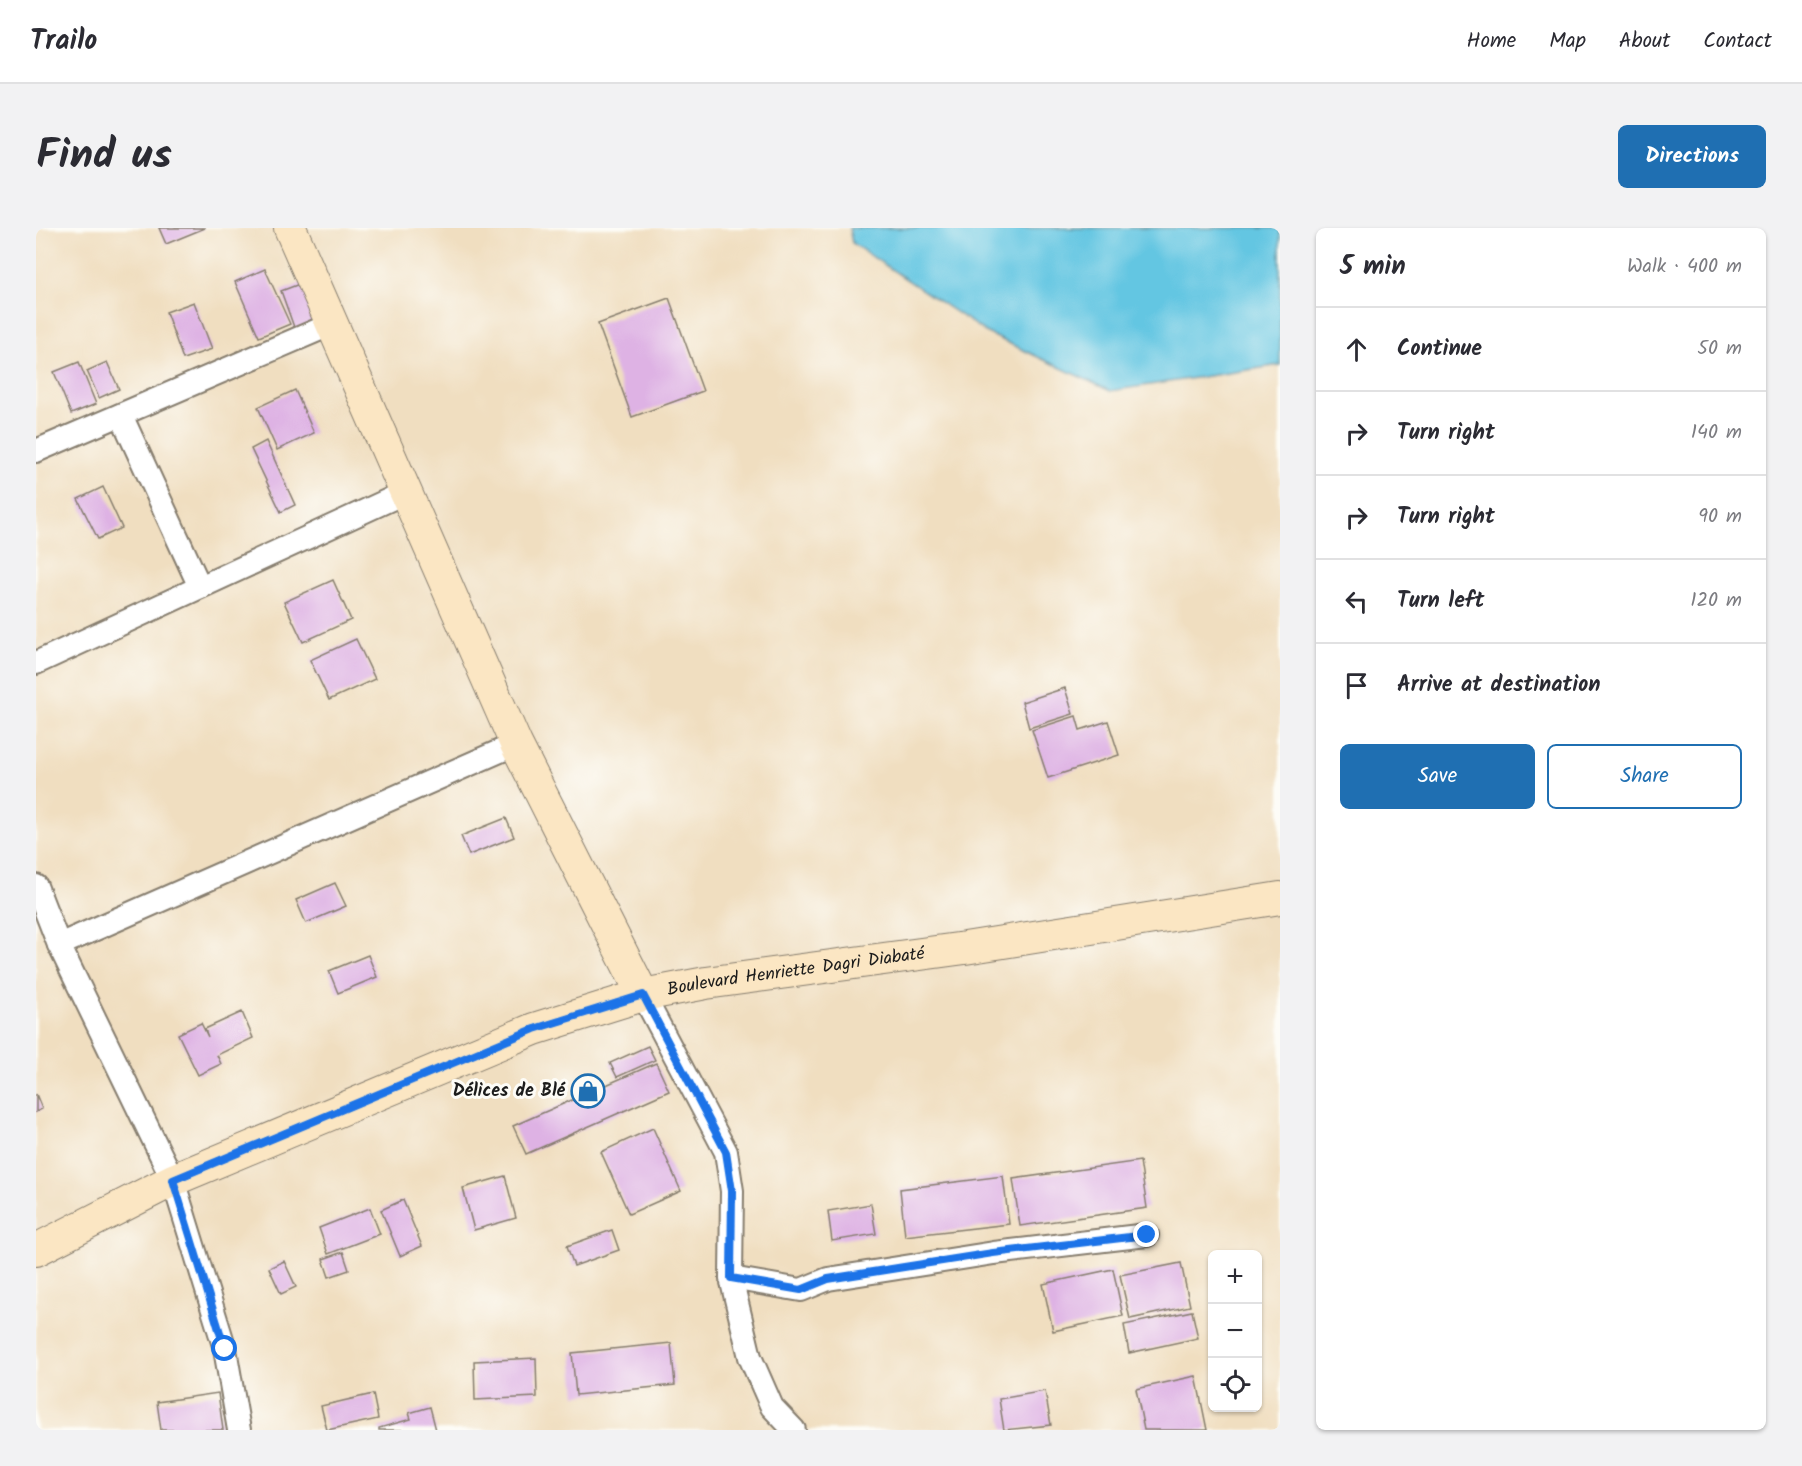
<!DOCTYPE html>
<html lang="en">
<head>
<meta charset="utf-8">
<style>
  body { margin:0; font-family:Kalam,sans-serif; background:#f2f2f3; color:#2b2b33 }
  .controls { position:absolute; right:18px; bottom:18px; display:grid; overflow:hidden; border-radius:9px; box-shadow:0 2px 4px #0004 }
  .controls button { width:54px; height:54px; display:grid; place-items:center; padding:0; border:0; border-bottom:2px solid #e1e1e2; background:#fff; color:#2b2b33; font:30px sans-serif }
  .stop { position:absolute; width:18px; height:18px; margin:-14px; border:4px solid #1a73e8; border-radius:50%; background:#fff }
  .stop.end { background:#1a73e8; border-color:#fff; box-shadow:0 2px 6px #0008 }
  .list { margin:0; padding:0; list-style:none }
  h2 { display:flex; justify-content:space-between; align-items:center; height:78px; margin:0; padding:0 24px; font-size:26px }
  h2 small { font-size:20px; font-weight:400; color:#7c7c81 }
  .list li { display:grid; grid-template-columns:39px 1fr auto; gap:18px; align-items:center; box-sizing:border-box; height:84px; padding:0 24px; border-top:2px solid #e1e1e2 }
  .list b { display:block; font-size:22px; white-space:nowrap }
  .list em { font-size:20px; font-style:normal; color:#7c7c81 }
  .actions { display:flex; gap:12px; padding:18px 24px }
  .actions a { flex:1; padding:14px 0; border:2px solid #1f6fb2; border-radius:9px; text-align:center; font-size:21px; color:#1f6fb2 }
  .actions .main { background:#1f6fb2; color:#fff }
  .icon { flex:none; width:33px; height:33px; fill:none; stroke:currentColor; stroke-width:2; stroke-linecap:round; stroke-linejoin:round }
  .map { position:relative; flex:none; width:1244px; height:1202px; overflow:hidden; border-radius:9px }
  header { display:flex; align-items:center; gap:36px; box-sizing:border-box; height:84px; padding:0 30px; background:#fff; border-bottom:2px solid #e1e1e2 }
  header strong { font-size:28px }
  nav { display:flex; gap:33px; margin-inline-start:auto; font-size:21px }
  .intro { display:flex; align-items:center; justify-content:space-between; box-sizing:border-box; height:144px; padding:0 36px }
  h1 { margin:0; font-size:42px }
  .button { padding:15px 27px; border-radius:9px; background:#1f6fb2; color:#fff; font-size:21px; font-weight:700 }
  main { display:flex; gap:36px; padding:0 36px }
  aside { flex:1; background:#fff; border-radius:9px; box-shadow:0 2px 4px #0004 }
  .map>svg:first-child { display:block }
  .water { fill:#64c6e2; stroke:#40717f; stroke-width:1.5 }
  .building { fill:#deb2e4 }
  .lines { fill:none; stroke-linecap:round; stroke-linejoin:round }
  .street-casing { stroke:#867d6e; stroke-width:26 }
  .secondary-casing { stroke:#867d6e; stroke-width:34 }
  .street { stroke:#fff; stroke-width:22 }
  .secondary { stroke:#fbe6c3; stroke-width:32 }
  .route { stroke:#1a73e8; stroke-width:8 }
  .labels { text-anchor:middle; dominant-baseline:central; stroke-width:6; stroke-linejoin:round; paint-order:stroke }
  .street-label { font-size:18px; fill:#1c1c1c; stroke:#fdfcf7 }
  .poi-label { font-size:18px; font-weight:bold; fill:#1c1c1c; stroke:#fdfcf7; text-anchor:end }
</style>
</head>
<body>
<header>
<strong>Trailo</strong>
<nav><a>Home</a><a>Map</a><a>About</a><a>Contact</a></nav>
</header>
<div class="intro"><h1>Find us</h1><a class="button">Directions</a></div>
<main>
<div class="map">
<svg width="1244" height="1202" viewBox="0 0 1244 1202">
  <rect width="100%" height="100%" fill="#fdfcf7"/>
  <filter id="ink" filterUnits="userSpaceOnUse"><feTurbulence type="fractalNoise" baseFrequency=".0167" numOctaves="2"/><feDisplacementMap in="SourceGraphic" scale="12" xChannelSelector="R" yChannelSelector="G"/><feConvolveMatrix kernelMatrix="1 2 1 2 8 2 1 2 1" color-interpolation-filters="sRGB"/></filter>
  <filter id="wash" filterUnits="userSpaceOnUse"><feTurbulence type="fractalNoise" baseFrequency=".008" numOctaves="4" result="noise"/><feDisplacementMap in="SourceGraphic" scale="24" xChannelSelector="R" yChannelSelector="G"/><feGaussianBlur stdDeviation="1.35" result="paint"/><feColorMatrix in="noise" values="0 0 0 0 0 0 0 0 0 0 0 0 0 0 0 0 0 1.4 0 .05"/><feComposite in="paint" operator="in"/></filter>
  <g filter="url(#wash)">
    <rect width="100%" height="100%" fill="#f0dec0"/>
    <!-- water -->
    <polygon class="water" points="813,0 1244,0 1244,137 1074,163 951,105 816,15"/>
    <g id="blocks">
      <!-- building -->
      <g class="building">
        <polygon points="123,0 169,0 130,16"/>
        <polygon points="229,41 254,96 223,109 199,54"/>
        <polygon points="274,52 289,91 259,102 245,63"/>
        <polygon points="633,70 667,163 596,189 562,96"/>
        <polygon points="158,74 176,121 147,131 130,84"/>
        <polygon points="43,134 60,176 35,186 18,144"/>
        <polygon points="71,134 83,161 63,170 51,143"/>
        <polygon points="259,162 278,205 241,222 222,179"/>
        <polygon points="230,213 259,277 245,284 215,221"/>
        <polygon points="67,259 86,300 62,311 42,271"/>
        <polygon points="297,352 315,392 267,414 248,374"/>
        <polygon points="320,411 339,451 293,472 274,432"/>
        <polygon points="1029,460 1037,486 993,500 986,474"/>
        <polygon points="1040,488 1044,502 1072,493 1083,527 1012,550 996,502"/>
        <polygon points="470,590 478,609 433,627 425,608"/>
        <polygon points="299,655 310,678 270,695 260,672"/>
        <polygon points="332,727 341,749 302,765 293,743"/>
        <polygon points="206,784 217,810 181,827 185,836 162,847 142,806 165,795 172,809 169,801"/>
        <polygon points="612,818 619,832 581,849 574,835"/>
        <polygon points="620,835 633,863 490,926 477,898"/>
        <polygon points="0,866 6,881 0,884"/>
        <polygon points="617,900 645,963 593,986 565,924"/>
        <polygon points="1104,933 1111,980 984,998 977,951"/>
        <polygon points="469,948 480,990 438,1002 427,960"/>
        <polygon points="967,948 973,996 869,1008 864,961"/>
        <polygon points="367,972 386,1018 364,1028 345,982"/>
        <polygon points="835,976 840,1006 796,1013 792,983"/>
        <polygon points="334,980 344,1006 292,1026 283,1000"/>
        <polygon points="576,1002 583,1022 538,1038 531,1018"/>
        <polygon points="307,1024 313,1042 293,1049 287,1031"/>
        <polygon points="248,1033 260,1059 245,1066 233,1040"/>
        <polygon points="1145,1035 1154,1078 1094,1091 1084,1047"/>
        <polygon points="1077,1041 1087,1088 1017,1103 1007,1056"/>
        <polygon points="1156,1083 1162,1110 1093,1125 1088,1097"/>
        <polygon points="635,1115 639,1157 540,1167 536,1125"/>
        <polygon points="500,1130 501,1169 439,1172 438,1133"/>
        <polygon points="1160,1148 1171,1202 1108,1202 1100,1161"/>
        <polygon points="1009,1163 1015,1197 968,1202 963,1171"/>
        <polygon points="182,1165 187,1202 125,1202 121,1174"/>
        <polygon points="337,1166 342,1191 291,1202 285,1178"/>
        <polygon points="394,1179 400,1202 343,1202 343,1200 375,1191 373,1185"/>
      </g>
    </g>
  </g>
  <g filter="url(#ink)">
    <use href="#blocks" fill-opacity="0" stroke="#867d6e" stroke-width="1.5"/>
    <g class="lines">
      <!-- street casing -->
      <g class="street-casing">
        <g id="street">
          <polyline points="85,187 164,359"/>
          <polyline points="0,223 296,96"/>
          <polyline points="0,435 370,264"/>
          <polyline points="0,658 23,717 137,952 189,1121 203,1202"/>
          <polyline points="23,717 480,516"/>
          <polyline points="607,767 690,924 696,963 695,1050 714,1129 736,1179 758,1202"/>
          <polyline points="695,1050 765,1062 792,1051 958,1025 1111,1007"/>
        </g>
      </g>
      <!-- secondary casing -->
      <g class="secondary-casing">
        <g id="secondary">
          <polyline points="254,0 480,516 607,767"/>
          <path id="s1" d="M 0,1022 L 137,952 L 498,801 L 607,767 L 670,755 L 929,720 L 1244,670"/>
        </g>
      </g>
      <!-- street -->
      <use href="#street" class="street"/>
      <!-- secondary -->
      <use href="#secondary" class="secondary"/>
    </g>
  </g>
  <g class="lines" filter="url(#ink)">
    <!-- route -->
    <polyline class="route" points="189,1121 137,952 498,801 607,767 690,924 696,963 695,1050 765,1062 792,1051 957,1025 1111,1007"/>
  </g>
  <!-- icons -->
  <defs>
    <g id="shop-ring" transform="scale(1.725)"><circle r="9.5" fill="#fdfcf7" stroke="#1f6fb2" stroke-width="1.5"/><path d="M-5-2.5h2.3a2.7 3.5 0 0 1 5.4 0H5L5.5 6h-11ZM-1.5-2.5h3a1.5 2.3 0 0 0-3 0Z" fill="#1f6fb2"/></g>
  </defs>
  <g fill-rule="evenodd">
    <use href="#shop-ring" x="552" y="863"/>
  </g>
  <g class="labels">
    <!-- street labels -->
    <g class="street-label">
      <text stroke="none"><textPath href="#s1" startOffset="814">Boulevard Henriette Dagri Diabaté</textPath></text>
    </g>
    <!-- poi labels -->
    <g class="poi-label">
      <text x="529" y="863">Délices de Blé</text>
    </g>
  </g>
</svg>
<div class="controls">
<button>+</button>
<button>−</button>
<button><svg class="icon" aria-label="locate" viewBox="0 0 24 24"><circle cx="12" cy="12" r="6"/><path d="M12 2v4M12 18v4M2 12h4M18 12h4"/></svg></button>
</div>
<div class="stop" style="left:189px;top:1121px"></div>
<div class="stop end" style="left:1111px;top:1007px"></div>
</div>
<aside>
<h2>5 min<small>Walk · 400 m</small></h2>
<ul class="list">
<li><svg class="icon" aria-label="ahead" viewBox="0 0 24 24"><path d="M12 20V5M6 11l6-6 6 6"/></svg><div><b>Continue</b></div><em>50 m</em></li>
<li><svg class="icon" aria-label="right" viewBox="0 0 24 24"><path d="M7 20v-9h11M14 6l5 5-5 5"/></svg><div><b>Turn right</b></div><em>140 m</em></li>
<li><svg class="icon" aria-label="right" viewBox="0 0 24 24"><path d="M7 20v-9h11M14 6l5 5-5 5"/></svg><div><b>Turn right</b></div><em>90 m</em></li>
<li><svg class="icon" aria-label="left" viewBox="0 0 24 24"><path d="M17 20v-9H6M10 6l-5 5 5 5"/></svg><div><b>Turn left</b></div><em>120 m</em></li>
<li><svg class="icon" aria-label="arrive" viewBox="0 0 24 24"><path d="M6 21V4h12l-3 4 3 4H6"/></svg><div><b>Arrive at destination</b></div></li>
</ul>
<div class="actions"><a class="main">Save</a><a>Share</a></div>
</aside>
</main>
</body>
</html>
